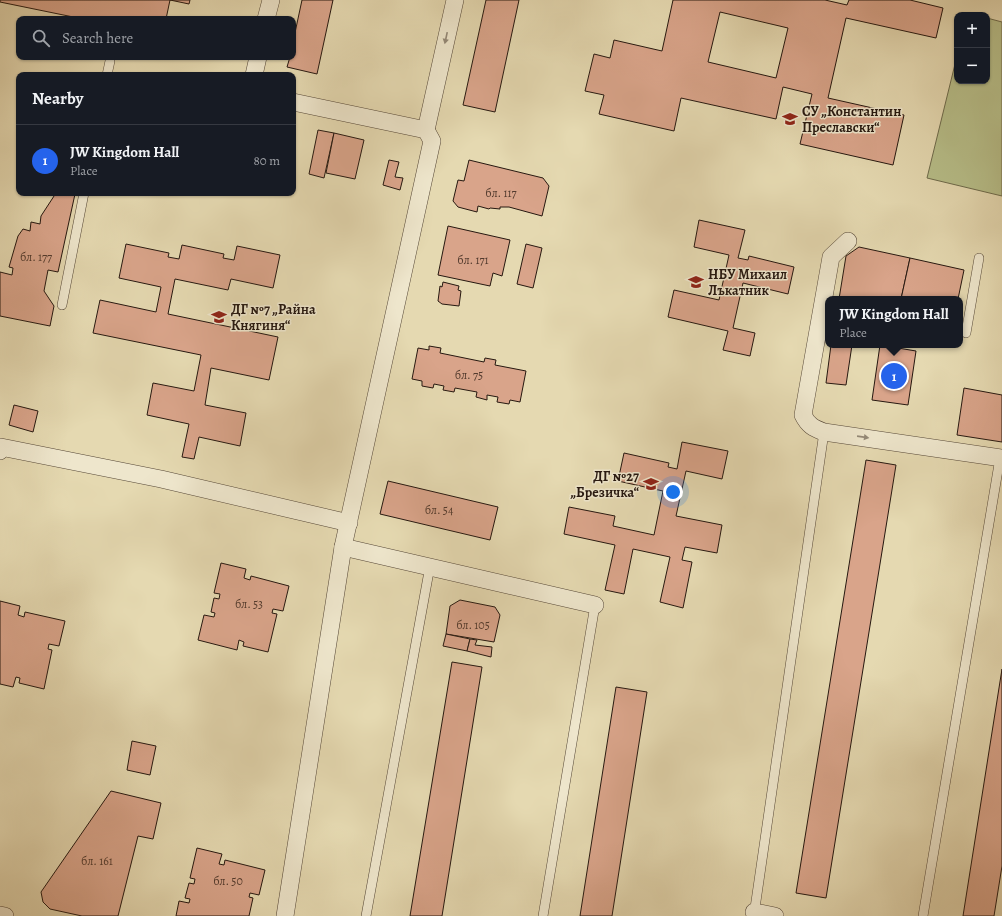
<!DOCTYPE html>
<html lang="en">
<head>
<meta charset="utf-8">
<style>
  body { margin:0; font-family:Alegreya,serif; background:#242831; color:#f1f3f6 }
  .controls { position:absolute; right:12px; top:12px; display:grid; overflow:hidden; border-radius:8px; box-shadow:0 1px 3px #0004 }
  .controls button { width:36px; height:36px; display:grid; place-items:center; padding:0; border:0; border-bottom:1px solid #363941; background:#171b24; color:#f1f3f6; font:20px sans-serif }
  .you { position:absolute; left:673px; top:492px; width:14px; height:14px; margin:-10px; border:3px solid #fff; border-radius:50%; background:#1a73e8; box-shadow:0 0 0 6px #1a73e833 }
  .badge { display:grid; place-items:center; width:26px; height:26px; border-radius:50%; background:#2563eb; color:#fff; font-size:13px; font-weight:700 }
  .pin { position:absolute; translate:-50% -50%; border:2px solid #fff; box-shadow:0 1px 4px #0006 }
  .popup { position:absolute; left:825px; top:296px; width:138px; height:52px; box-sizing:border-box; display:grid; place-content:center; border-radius:8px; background:#171b24; filter:drop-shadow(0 1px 3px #0005); font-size:13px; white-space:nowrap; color:#9ea1a6 }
  .popup b { font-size:15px; color:#f1f3f6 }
  .popup::after { content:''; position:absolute; left:50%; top:100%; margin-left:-8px; border:8px solid transparent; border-top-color:#171b24 }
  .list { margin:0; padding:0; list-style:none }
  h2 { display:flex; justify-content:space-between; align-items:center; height:52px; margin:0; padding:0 16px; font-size:17px }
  h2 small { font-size:13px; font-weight:400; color:#9ea1a6 }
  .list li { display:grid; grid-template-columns:26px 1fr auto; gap:12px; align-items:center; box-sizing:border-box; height:72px; padding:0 16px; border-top:1px solid #363941 }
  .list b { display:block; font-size:15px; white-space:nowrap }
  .list p { margin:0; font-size:13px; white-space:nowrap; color:#9ea1a6 }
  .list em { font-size:13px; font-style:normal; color:#9ea1a6 }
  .icon { flex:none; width:22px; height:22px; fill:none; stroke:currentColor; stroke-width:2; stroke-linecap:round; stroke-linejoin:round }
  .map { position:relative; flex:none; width:1002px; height:916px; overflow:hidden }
  .search { position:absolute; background:#171b24; box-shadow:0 1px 3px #0004; left:16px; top:16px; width:280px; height:44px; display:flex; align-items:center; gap:10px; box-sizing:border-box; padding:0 14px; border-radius:8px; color:#9ea1a6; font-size:15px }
  .panel { position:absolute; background:#171b24; box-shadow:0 1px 3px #0004; left:16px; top:72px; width:280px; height:124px; border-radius:8px }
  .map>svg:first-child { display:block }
  .green { fill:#b7be89; stroke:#6e6b4c }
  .building { fill:#d9a48a; stroke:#261810; fill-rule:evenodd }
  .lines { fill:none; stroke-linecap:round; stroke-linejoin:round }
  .service-casing { stroke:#564838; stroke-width:10 }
  .minor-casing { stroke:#564838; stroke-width:18 }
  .service { stroke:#eee6cc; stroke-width:9 }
  .minor { stroke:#eee6cc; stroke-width:17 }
  .oneway { fill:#948977 }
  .labels { text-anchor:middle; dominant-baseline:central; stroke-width:3; stroke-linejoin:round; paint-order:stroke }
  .number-label { font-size:12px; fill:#533b2e }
  .poi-label { font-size:14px; font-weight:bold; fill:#261810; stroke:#eee6cc; text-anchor:start }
</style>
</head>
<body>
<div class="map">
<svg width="1002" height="916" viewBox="0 0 1002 916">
  <rect width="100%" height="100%" fill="#e5d9b1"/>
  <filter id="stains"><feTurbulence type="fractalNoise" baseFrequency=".005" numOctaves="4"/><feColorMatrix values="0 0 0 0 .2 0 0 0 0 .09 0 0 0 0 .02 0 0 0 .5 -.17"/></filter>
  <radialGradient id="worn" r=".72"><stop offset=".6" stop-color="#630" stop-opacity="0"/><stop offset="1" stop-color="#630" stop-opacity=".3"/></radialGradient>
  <!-- green -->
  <polygon class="green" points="987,18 1002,22 1002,196 927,178 957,56 957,81 987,81"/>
  <!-- building -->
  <g class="building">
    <polygon points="0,0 190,0 189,4 170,0 166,19 83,19 0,2"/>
    <polygon points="302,0 333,0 317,74 287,67 290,57 293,57 293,42"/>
    <polygon points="486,0 519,0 495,112 463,105"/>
    <path d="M 673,0 L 825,0 L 847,5 L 849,0 L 910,0 L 943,8 L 936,38 L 846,18 L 828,98 L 904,115 L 893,165 L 800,144 L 812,94 L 783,87 L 776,119 L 681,98 L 674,131 L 599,114 L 604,95 L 585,91 L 594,54 L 610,58 L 614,40 L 662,51 ZM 720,12 L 788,28 L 776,78 L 708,62 Z"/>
    <polygon points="318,130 334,133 324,178 309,174"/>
    <polygon points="334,133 364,140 355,179 326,173"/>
    <polygon points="389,160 399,162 395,177 403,178 400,190 383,185"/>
    <polygon points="469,160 543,178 549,186 542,216 509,207 500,207 500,209 490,208 489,209 478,206 477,212 458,207 453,201 458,180 464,181"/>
    <polygon points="56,193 75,194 58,272 48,270 44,291 54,306 50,326 0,316 0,272 12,275 13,268 9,267 18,236 23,229 30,231 31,222 40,224 41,216"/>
    <polygon points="699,220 745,230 738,258 748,260 749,256 794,267 788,294 743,283 733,328 755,333 750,356 723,350 728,331 668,317 674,290 719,300 729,255 694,247"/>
    <polygon points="448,226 510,240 502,276 493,273 490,286 438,275"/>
    <polygon points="126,244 169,253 168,257 179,259 182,245 224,254 223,258 234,260 237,246 280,255 273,288 231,279 228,290 175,279 168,314 278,337 269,380 211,368 205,405 246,413 240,446 199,437 194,459 182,457 189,424 147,415 153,383 194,391 201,355 93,333 100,300 156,312 161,287 119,278"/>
    <polygon points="526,244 542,248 533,288 517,284"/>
    <polygon points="859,247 910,258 901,299 839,299 846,256"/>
    <polygon points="910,258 964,270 958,299 901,299"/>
    <polygon points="443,282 459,286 458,290 461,291 459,306 442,304 438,301 440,286 442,287"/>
    <polygon points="831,345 852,345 846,385 826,383"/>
    <polygon points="880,345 916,351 908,405 872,400"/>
    <polygon points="429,346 441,348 440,353 484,362 485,358 496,360 495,365 526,371 520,402 510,400 509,404 497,402 498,397 487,395 487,400 476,397 477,392 455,388 454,392 443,390 444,386 434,384 433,388 422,386 422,381 412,379 418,348 429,350"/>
    <polygon points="964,388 1002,395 1002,442 957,435"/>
    <polygon points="14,405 38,411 33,432 9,425"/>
    <polygon points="682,442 728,451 722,479 686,471 676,516 722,525 717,553 685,547 682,560 692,562 683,608 660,602 670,557 633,549 624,594 605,590 615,545 564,534 569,507 615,516 613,526 654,535 663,491 618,481 624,453 669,463 668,467 677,469"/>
    <polygon points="866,460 896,465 826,898 796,893"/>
    <polygon points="388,481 498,507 490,540 380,514"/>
    <polygon points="221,563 246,569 244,578 250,580 251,576 289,586 283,611 273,609 272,613 277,614 268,652 243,646 244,642 239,640 237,650 198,640 204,615 214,617 215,613 211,612 214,598 219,599 220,594 214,593"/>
    <polygon points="460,600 495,607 500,615 494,642 446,634 450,606"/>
    <polygon points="0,601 20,606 18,615 24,617 25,612 65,621 59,646 49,644 48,649 52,650 44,689 19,683 20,678 16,677 13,687 0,684"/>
    <polygon points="446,634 470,639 467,651 443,646"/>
    <polygon points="470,639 477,640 475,645 492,647 491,657 467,651"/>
    <polygon points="452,662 482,667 442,916 410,916"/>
    <polygon points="1002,669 1002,866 994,916 963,916"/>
    <polygon points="616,687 647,692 612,916 580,916"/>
    <polygon points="132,741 156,746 150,775 127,770"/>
    <polygon points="111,791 161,803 153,839 138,836 118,916 82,916 50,909 43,902 41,892"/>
    <polygon points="197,848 222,854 219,864 224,865 225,860 265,870 259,895 250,893 249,897 253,898 249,916 176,916 179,901 189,903 190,899 185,898 189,883 194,884 195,879 190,878"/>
  </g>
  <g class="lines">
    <!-- service casing -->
    <g class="service-casing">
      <g id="service">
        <polyline points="107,75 110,61"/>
        <polyline points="62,305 84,193"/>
        <polyline points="966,333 979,258"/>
        <polyline points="754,915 824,432"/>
        <polyline points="366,916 430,566"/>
        <polyline points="543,916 595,605"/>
        <polyline points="923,916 1000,458"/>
      </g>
    </g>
    <!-- minor casing -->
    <g class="minor-casing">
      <g id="minor">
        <polyline points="266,19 271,0"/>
        <polyline points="254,75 258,57"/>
        <polyline points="426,130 455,0"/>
        <path d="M 848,241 L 831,257 L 803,415 C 808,425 813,428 824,432 L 1002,458"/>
        <polyline points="0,451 1,447 161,479 349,523"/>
        <polyline points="343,547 595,605"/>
        <polyline points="754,912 775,916"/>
        <polyline points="0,915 5,916"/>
        <polyline points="285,916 343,547 432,141 426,130 293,102"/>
      </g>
    </g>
    <!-- service -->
    <use href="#service" class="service"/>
    <!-- minor -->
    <use href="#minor" class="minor"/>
  </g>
  <!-- one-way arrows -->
  <defs><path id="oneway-solid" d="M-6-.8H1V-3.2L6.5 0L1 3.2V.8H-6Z"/></defs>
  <g class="oneway">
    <use href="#oneway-solid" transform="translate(446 38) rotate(102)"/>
    <use href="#oneway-solid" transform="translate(863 437) rotate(8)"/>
  </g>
  <!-- icons -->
  <defs>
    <g id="school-bare" transform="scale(1.2)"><path d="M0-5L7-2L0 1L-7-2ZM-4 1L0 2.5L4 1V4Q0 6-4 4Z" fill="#8f2418" stroke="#eee6cc" stroke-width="2.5" paint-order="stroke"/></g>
  </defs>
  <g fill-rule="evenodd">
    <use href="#school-bare" x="790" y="119"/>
    <use href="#school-bare" x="696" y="282"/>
    <use href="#school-bare" x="219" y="317"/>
    <use href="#school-bare" x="651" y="484"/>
  </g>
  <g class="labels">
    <!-- number labels -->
    <g class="number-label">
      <text x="501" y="193">бл. 117</text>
      <text x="36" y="257">бл. 177</text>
      <text x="473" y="260">бл. 171</text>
      <text x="469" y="375">бл. 75</text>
      <text x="439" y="510">бл. 54</text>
      <text x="249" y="604">бл. 53</text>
      <text x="473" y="625">бл. 105</text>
      <text x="97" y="861">бл. 161</text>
      <text x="228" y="881">бл. 50</text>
    </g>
    <!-- poi labels -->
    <g class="poi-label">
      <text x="802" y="111">СУ „Константин<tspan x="802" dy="16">Преславски“</tspan></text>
      <text x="708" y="274">НБУ Михаил<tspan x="708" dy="16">Лъкатник</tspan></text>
      <text x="231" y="309">ДГ №7 „Райна<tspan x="231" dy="16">Княгиня“</tspan></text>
      <text x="639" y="476" text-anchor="end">ДГ №27<tspan x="639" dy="16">„Брезичка“</tspan></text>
    </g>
  </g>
  <rect width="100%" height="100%" filter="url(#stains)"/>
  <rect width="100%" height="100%" fill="url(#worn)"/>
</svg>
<div class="controls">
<button>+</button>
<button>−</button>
</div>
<div class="you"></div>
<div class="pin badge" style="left:894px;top:376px">1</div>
<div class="popup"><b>JW Kingdom Hall</b>Place</div>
<div class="search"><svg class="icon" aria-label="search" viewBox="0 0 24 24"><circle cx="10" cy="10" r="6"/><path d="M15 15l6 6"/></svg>Search here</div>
<section class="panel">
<h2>Nearby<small></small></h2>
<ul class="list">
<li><span class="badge">1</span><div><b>JW Kingdom Hall</b><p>Place</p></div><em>80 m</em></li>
</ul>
</section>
</div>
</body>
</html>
